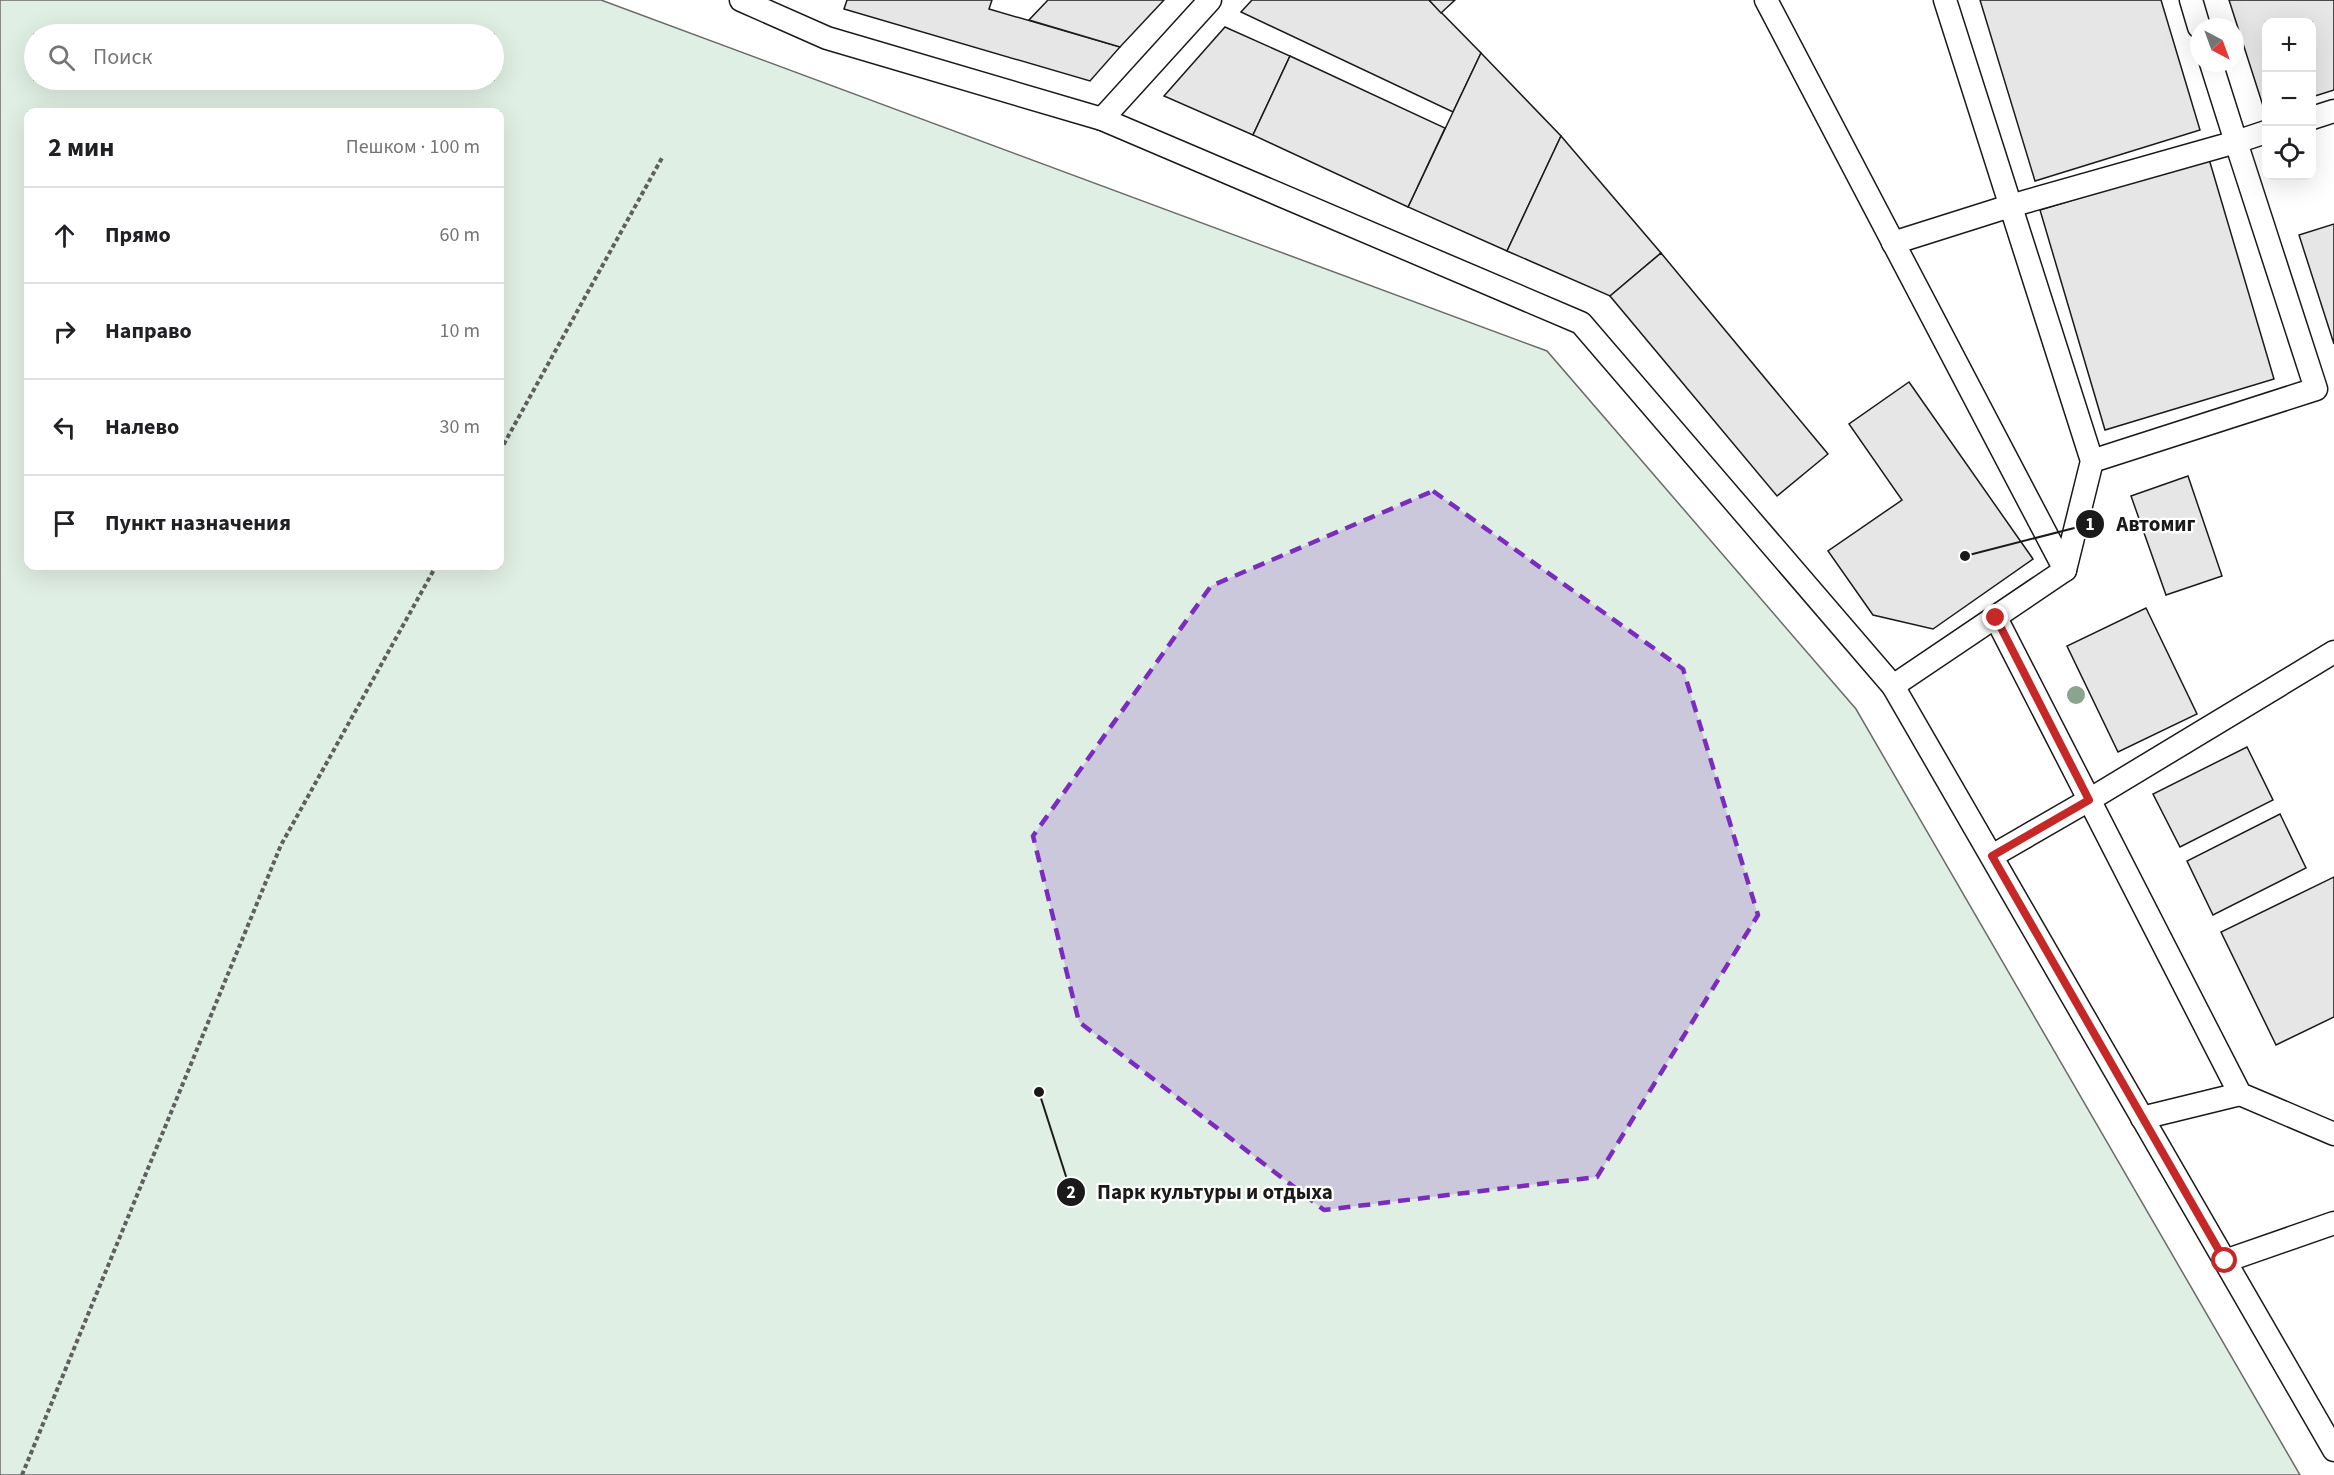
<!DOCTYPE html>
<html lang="ru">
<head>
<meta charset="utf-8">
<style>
  body { margin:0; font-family:"Source Sans 3",sans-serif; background:#f6f6f6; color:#202124 }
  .controls { position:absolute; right:18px; top:18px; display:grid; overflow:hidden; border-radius:12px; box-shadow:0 6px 24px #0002 }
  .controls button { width:54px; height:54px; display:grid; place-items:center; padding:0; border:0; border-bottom:2px solid #e0e0e0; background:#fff; color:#202124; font:30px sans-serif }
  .compass { position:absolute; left:2190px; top:18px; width:54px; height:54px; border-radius:50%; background:#fff; box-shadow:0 6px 24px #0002; rotate:139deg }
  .stop { position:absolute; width:18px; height:18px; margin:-14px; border:4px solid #c62828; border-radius:50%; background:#fff }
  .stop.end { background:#c62828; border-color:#fff; box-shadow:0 2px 6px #0008 }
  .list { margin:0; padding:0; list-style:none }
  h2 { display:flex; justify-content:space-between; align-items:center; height:78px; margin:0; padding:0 24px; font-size:26px }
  h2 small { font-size:20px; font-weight:400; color:#757577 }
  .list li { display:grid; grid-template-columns:39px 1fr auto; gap:18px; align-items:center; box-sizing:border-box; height:96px; padding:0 24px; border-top:2px solid #e0e0e0 }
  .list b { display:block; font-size:22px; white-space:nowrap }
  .list em { font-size:20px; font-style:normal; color:#757577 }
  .icon { flex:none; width:33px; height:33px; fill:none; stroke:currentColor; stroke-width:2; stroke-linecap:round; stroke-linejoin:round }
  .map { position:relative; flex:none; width:2334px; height:1475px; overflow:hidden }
  .search { position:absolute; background:#fff; box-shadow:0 6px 24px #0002; left:24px; top:24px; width:480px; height:66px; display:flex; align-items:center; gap:15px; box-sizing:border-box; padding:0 21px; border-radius:33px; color:#757577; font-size:22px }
  .panel { position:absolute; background:#fff; box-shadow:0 6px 24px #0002; left:24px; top:108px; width:480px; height:462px; border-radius:12px }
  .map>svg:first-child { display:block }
  .green { fill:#e0efe3; stroke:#6a6a6a; stroke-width:1.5; fill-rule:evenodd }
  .building { fill:#e6e6e6; stroke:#1a1a1a; stroke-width:1.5 }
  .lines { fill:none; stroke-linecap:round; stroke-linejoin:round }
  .service-casing { stroke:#1a1a1a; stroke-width:25 }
  .path { stroke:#5f5f5f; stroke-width:4; stroke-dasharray:4.5 3; stroke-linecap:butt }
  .service { stroke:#fff; stroke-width:22 }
  .tree { fill:#8aa48f }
  .route { stroke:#c62828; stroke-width:8 }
  .marked { fill:#7b2cbf; fill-opacity:0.2; stroke:#7b2cbf; stroke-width:4.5; stroke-dasharray:12 8; stroke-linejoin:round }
  .leader { fill:none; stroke:#1a1a1a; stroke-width:2 }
  .callout-dot { fill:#1a1a1a; stroke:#fff; stroke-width:2 }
  .mark-label { font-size:18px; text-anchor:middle; font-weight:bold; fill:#fff }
  .callout-label { font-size:21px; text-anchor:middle; font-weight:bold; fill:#1a1a1a; stroke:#fff; stroke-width:4.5; stroke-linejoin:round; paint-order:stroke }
</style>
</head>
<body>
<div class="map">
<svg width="2334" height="1475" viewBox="0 0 2334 1475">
  <rect width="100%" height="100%" fill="#fff"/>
  <!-- green -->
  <path class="green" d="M 0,0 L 601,0 L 1547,351 L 1856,709 L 2300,1475 L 0,1475 ZM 34,34 L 494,34 L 494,80 L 34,80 ZM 500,112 L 500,566 L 28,566 L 28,112 Z"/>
  <!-- building -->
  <g class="building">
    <polygon points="847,0 992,0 989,9 1120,47 1090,81 844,9"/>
    <polygon points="1048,0 1164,0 1120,47 1029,20"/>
    <polygon points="1252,0 1429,0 1481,53 1453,112 1241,12"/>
    <polygon points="1429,0 1455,0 1441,13"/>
    <polygon points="1980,0 2161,0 2200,130 2035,181"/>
    <polygon points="2229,0 2334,0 2334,90 2312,97 2312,22 2266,22 2266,112 2265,112"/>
    <polygon points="1225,27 1290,56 1253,135 1164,96"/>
    <polygon points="1481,53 1561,136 1507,251 1408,207"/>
    <polygon points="1290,56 1445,128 1408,207 1253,135"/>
    <polygon points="1561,136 1661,253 1610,296 1507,251"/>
    <polygon points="2209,159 2274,379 2105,430 2040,210"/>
    <polygon points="2334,224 2334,344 2299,235"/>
    <polygon points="1661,253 1828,454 1777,496 1610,296"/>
    <polygon points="1909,382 2033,559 1933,629 1873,615 1828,551 1902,500 1849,424"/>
    <polygon points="2188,476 2222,576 2166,595 2131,496"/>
    <polygon points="2146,608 2197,714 2118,752 2067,646"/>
    <polygon points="2247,747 2273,800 2180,847 2153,794"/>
    <polygon points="2280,814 2306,868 2213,915 2187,861"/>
    <polygon points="2334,877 2334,1017 2276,1045 2221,932"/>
  </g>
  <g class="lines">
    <!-- service casing -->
    <g class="service-casing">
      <g id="service">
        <polyline points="741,0 827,38 1102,119 1581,323 1893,686 2334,1450"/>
        <polyline points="1766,0 2065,570 2092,461 1945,0"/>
        <polyline points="2191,0 2199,27"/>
        <polyline points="2312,118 2334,111"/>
        <polyline points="1102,119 1210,0"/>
        <polyline points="1893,243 2010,206 2236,142 2211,63"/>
        <polyline points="2092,461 2316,389 2236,142 2266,132"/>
        <polyline points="1996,618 2240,1094 2334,1134"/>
        <polyline points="1893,686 2065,570"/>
        <polyline points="1992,856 2089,800 2334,652"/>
        <polyline points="2142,1118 2240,1094"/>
        <polyline points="2225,1261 2334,1223"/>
      </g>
    </g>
    <!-- path -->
    <g class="path">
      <polyline points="500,451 663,156"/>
      <polyline points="22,1475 281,845 436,566"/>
    </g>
    <!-- service -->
    <use href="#service" class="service"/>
  </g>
  <!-- trees -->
  <circle class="tree" cx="2076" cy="695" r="9"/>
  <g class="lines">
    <!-- route -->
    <polyline class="route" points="1996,618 2089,800 1992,856 2225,1261"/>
  </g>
  <!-- marked area -->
  <path class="marked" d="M 1433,491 L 1683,669 L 1758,915 L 1597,1177 L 1324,1210 L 1079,1022 L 1033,836 L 1211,586 Z"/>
  <!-- callouts -->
  <path class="leader" d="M1965 556L2090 524M1039 1092L1071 1192"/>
  <g class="callout-dot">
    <circle cx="1965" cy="556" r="6"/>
    <circle cx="1039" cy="1092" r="6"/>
    <circle cx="2090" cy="524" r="15"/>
    <circle cx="1071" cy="1192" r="15"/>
  </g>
  <g class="mark-label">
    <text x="2090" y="530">1</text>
    <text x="1071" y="1198">2</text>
  </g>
  <g class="callout-label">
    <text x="2156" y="531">Автомиг</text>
    <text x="1215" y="1199">Парк культуры и отдыха</text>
  </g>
</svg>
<div class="controls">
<button>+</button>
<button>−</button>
<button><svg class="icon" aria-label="locate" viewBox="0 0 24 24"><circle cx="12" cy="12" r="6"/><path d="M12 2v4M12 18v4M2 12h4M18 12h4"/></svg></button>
</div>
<svg class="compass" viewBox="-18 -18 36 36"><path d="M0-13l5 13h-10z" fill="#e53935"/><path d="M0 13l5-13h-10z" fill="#757577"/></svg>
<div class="stop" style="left:2225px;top:1261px"></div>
<div class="stop end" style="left:1996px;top:618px"></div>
<div class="search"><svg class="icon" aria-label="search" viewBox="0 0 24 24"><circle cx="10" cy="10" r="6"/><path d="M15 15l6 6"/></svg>Поиск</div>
<section class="panel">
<h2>2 мин<small>Пешком · 100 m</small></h2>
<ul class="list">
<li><svg class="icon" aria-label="ahead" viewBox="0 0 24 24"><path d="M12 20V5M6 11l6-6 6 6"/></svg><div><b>Прямо</b></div><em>60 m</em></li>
<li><svg class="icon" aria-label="right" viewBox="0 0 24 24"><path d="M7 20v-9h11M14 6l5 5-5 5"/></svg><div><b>Направо</b></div><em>10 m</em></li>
<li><svg class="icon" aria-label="left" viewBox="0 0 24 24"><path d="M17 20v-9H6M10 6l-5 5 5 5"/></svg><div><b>Налево</b></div><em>30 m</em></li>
<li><svg class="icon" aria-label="arrive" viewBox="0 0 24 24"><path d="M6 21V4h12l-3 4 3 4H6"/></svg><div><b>Пункт назначения</b></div></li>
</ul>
</section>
</div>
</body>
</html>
